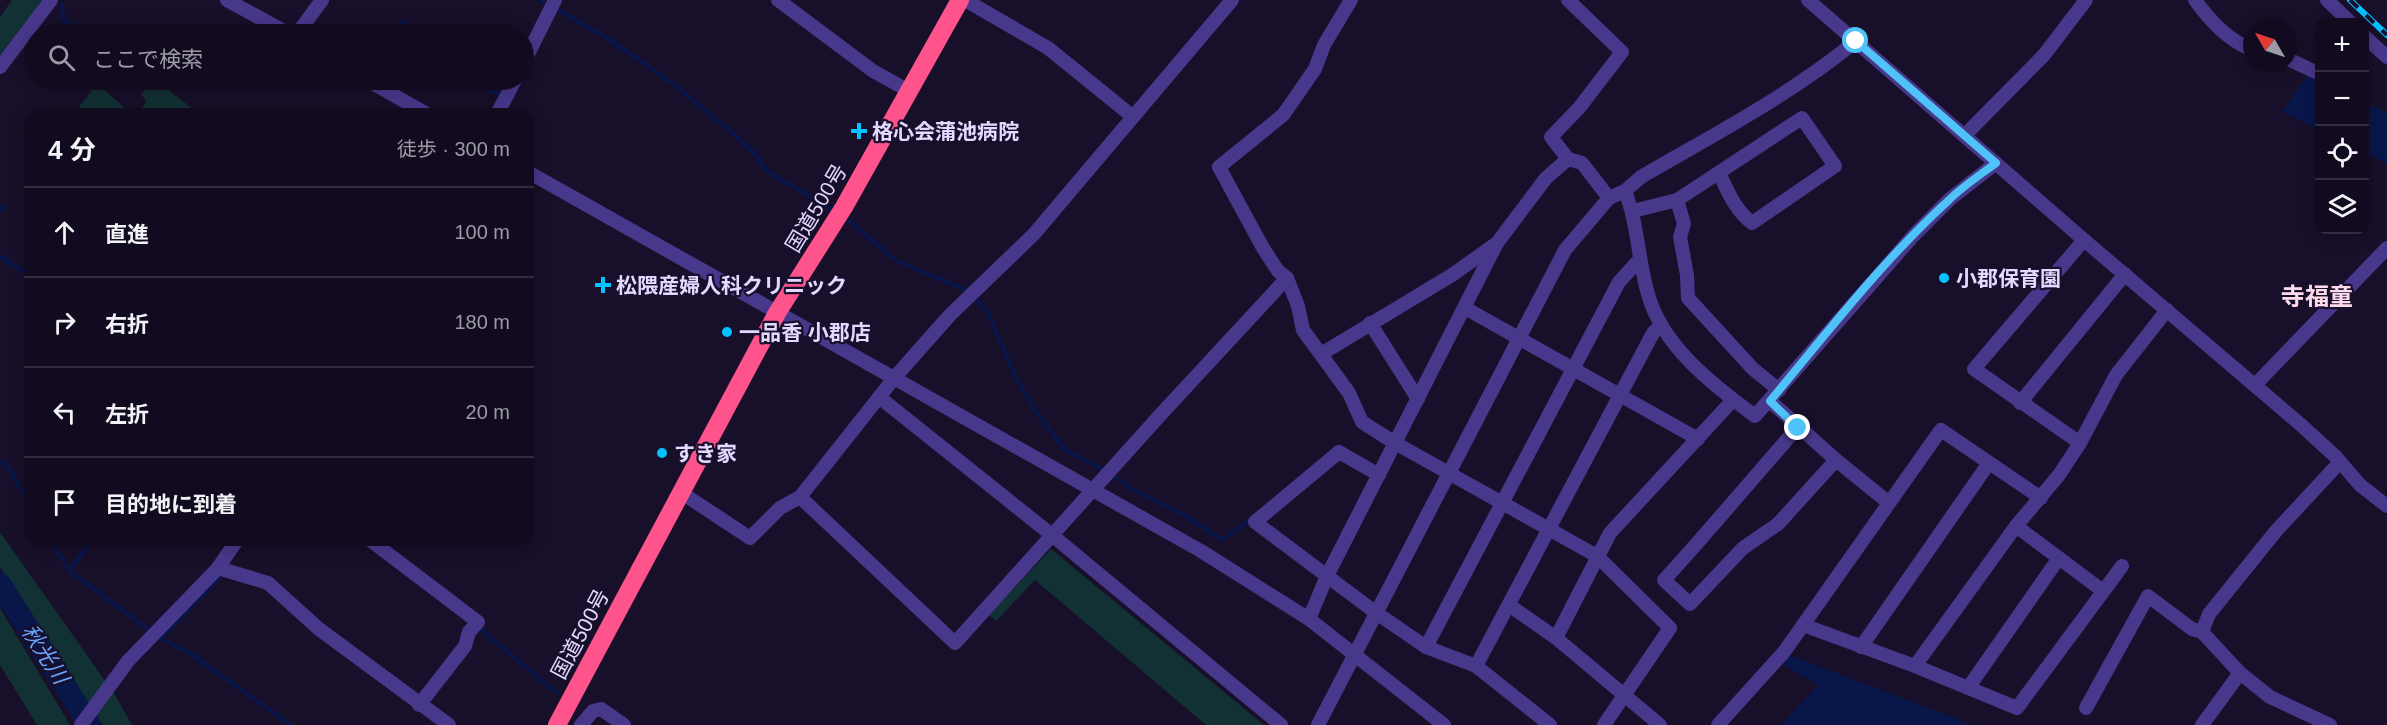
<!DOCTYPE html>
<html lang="ja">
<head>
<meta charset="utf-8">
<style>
  body { margin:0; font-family:Arial,"Noto Sans JP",sans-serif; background:#1f192d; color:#f1f3f6 }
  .controls { position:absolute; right:18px; top:18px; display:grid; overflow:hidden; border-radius:12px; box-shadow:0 3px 15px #0003 }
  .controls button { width:54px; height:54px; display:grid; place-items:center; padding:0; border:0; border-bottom:2px solid #312b3e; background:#120b20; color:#f1f3f6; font:30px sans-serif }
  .compass { position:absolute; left:2243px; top:18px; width:54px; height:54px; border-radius:50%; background:#120b20; box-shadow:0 3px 15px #0003; rotate:309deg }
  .stop { position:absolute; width:18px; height:18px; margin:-14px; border:4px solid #4fc3f7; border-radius:50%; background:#fff }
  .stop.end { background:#4fc3f7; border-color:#fff; box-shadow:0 2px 6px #0008 }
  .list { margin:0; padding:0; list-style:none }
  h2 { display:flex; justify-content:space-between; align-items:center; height:78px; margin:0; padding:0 24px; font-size:26px }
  h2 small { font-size:20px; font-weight:400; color:#9c9ba5 }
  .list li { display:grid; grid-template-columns:39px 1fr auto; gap:18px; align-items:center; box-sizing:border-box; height:90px; padding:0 24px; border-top:2px solid #312b3e }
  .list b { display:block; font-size:22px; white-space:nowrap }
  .list em { font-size:20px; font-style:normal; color:#9c9ba5 }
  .icon { flex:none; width:33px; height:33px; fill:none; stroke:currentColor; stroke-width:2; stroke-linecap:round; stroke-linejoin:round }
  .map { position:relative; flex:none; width:2387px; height:725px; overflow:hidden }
  .search { position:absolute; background:#120b20; box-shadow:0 3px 15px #0003; left:24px; top:24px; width:510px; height:66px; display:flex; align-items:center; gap:15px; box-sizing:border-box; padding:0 21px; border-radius:33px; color:#9c9ba5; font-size:22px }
  .panel { position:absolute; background:#120b20; box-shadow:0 3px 15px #0003; left:24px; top:108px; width:510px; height:438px; border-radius:18px }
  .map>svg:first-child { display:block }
  .green { fill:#123134 }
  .water { fill:#08164a }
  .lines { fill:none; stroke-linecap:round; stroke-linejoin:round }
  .stream { stroke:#08164a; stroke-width:4 }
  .river { stroke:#08164a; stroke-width:22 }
  .minor { stroke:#48388b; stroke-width:14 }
  .highway { stroke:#ff538c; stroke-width:18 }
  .rail-casing { stroke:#04c1ff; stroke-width:6 }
  .rail { stroke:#180f2a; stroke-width:4; stroke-dasharray:11; stroke-linecap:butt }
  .route { stroke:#4fc3f7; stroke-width:8 }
  .poi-dot { fill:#04c1ff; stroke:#180f2a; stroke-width:2 }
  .labels { text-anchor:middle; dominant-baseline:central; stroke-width:4.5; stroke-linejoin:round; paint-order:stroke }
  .poi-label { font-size:21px; font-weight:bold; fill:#e3d8ff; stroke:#180f2a; text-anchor:start }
  .street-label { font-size:21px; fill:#e3d8ff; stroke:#180f2a }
  .water-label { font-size:22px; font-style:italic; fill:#66a2ff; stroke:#180f2a }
  .quarter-label { font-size:24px; font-weight:bold; fill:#ffdaec; stroke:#180f2a }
</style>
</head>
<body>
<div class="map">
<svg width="2387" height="725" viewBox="0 0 2387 725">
  <rect width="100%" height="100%" fill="#180f2a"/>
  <!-- green -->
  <g class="green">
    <polygon points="12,0 42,0 0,55 0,17"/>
    <polygon points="156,80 199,114 147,114 142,108 146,101 141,94"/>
    <polygon points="97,84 132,114 92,114 79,107"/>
    <polygon points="0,532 115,695 132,725 103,725 0,567"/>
    <polygon points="1051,549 1264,725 1206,725 1035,580 996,621 989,615"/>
    <polygon points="0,608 70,725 37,725 0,665"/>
  </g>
  <!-- water -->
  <g class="water">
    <polygon points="2308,75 2319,80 2319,129 2282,112"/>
    <polygon points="2365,102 2387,113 2387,164 2365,152"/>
    <polygon points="1789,655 1973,725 1781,725 1818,685 1782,664"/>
  </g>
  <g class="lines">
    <!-- stream -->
    <g class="stream">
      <polyline points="542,2 544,0"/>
      <polyline points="62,4 63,19 82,34"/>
      <polyline points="560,11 612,41 672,83 735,135 756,155 767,171 834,211"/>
      <polyline points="400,21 427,34"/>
      <polyline points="476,80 498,95 507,80"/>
      <polyline points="0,211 3,206"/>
      <polyline points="843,216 897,261 969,291"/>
      <polyline points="0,256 30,276"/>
      <polyline points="974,296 987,311 1016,378 1037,413 1065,450 1113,475 1135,491 1184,515 1222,540 1251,519"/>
      <polyline points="0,461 8,467 30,504"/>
      <polyline points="51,540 69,570"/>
      <polyline points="92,540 69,571 147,628"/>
      <polyline points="220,577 161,638 192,655 291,725"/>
      <polyline points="480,629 557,693"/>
    </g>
    <!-- river -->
    <polyline class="river" points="0,584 90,725"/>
    <!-- minor -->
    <g class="minor">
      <polyline points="227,0 289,34"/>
      <polyline points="778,0 873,71 909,91"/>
      <polyline points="965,0 1048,48 1132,116"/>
      <polyline points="1351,0 1324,45 1315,69 1283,115 1219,167 1263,248 1278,271 1287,278 1298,306 1303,330 1349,393 1362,422 1395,443 1597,556 1670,628 1604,725"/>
      <polyline points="1568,0 1622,52 1579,108 1551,137 1568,159"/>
      <polyline points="1808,0 2084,240 2300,424 2336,457 2360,485 2387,506"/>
      <path d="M 2195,0 C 2211,22 2227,39 2252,50"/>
      <polyline points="2327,0 2350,22"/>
      <polyline points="297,34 322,0"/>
      <polyline points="2364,36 2387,57"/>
      <polyline points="2288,59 2320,74"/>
      <polyline points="524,62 555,0"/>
      <polyline points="0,67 51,0"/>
      <polyline points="367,80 427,114"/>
      <polyline points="497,114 515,80"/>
      <polyline points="1965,135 2044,55 2086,0"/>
      <polyline points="528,172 1201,551 1309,619 1444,725"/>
      <path d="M 1625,191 C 1638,224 1638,260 1648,294 C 1662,346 1713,385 1755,416 L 1913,236 L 1950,199 L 1996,163"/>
      <polyline points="1677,200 1684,224 1680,237 1687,275 1688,298 1753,369 1779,390"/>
      <path d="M 1633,211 L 1677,200 L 1802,118 L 1835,166 L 1752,223 C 1735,210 1728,192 1719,173"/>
      <polyline points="1465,308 1698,439"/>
      <polyline points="1370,323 1418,399"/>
      <polyline points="1321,354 1452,275 1497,243 1546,178 1568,159 1582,163 1609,198"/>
      <polyline points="2255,385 2387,248"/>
      <polyline points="879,397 1053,536 1281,725"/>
      <polyline points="1770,401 1836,460 1889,503"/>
      <polyline points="2020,403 2125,274"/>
      <path d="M 1798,427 C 1753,478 1710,530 1664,580 L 1690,604 L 1743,548 L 1778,524 L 1836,460"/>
      <polyline points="2080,443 1974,369 2084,240"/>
      <polyline points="1379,475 1339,452 1255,522 1375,612 1426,647 1476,666 1550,725"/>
      <polyline points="682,493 750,538 780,508 800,497 895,377 950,315 1034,234 1232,0"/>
      <polyline points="800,497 955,643 1162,413 1287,278"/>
      <polyline points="2016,526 2103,591"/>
      <polyline points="370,540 478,622 469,632 465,646 419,705"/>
      <polyline points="218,568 268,583 319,629 449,725"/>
      <polyline points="1509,605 1556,638"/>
      <polyline points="1309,619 1327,576 1497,243"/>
      <polyline points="1803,625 1915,666 2017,708 2122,566"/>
      <polyline points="1426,647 1619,282 1640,259"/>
      <polyline points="1861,647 1989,463"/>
      <polyline points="1476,666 1644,350 1653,333 1660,326"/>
      <polyline points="1915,666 2016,526 2059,475 2080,443 2116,375 2167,310"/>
      <polyline points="1968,688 2059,558"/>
      <polyline points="2086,708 2148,596 2192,629 2202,632"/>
      <polyline points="81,725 128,661 218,568 237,540"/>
      <polyline points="581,725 593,711 601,709 624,725"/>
      <path d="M 1318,725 L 1565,250 L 1609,198 L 1625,191 L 1641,177 C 1715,134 1790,95 1856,41"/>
      <polyline points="1660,725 1556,638 1610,533 1733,400"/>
      <polyline points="1718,725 1784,652 1940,431 1941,430 2041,498"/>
      <polyline points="2202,725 2240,673"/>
      <polyline points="2330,725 2270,697 2240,673 2202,632 2209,614 2276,531 2340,462"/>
    </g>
    <!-- highway -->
    <polyline class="highway" points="557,725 777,313 844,207 960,0"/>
    <!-- rail casing -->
    <g class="rail-casing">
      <polyline id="rail" points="2350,0 2387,35"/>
    </g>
    <!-- rail -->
    <use href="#rail" class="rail"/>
  </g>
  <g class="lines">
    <!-- route -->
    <path class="route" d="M 1798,428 L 1770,401 C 1827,333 1883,260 1949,200 C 1963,186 1980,175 1996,163 L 1856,41"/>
  </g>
  <!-- markers -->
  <g class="poi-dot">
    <path d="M856 122h6v6h6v6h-6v6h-6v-6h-6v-6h6z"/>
    <circle cx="1944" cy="278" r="6"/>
    <path d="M600 276h6v6h6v6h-6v6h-6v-6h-6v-6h6z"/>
    <circle cx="727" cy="332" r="6"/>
    <circle cx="662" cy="453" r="6"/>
  </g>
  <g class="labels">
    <!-- poi labels -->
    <g class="poi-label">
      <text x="872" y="131">格心会蒲池病院</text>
      <text x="1956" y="278">小郡保育園</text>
      <text x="616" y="285">松隈産婦人科クリニック</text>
      <text x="739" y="332">一品香 小郡店</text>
      <text x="674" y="453">すき家</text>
    </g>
    <!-- street labels -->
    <g class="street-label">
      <text transform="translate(816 208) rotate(-59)">国道500号</text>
      <text transform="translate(580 634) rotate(-62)">国道500号</text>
    </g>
    <!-- water labels -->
    <g class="water-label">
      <text transform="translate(45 654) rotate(57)">秋光川</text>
    </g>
    <!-- quarter labels -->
    <g class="quarter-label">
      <text x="2317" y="296">寺福童</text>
    </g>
  </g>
</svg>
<div class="controls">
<button>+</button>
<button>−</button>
<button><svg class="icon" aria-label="locate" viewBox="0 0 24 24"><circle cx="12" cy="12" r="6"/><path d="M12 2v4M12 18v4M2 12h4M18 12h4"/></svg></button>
<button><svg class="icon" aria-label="layers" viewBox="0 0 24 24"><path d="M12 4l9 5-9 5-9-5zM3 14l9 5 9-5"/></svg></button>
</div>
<svg class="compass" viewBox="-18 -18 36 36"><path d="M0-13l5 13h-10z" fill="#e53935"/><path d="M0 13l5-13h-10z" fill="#9c9ba5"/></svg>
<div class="stop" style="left:1856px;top:41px"></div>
<div class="stop end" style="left:1798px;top:428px"></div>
<div class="search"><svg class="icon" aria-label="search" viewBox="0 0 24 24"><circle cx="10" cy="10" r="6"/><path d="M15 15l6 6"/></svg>ここで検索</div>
<section class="panel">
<h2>4 分<small>徒歩 · 300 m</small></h2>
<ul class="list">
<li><svg class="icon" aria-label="ahead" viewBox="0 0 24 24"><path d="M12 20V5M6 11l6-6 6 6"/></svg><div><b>直進</b></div><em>100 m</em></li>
<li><svg class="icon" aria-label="right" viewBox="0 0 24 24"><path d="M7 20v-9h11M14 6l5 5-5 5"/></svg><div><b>右折</b></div><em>180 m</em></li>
<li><svg class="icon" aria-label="left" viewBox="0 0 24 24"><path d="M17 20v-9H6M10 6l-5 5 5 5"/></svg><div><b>左折</b></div><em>20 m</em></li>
<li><svg class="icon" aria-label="arrive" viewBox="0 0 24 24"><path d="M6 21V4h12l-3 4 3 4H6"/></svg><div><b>目的地に到着</b></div></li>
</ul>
</section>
</div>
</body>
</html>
